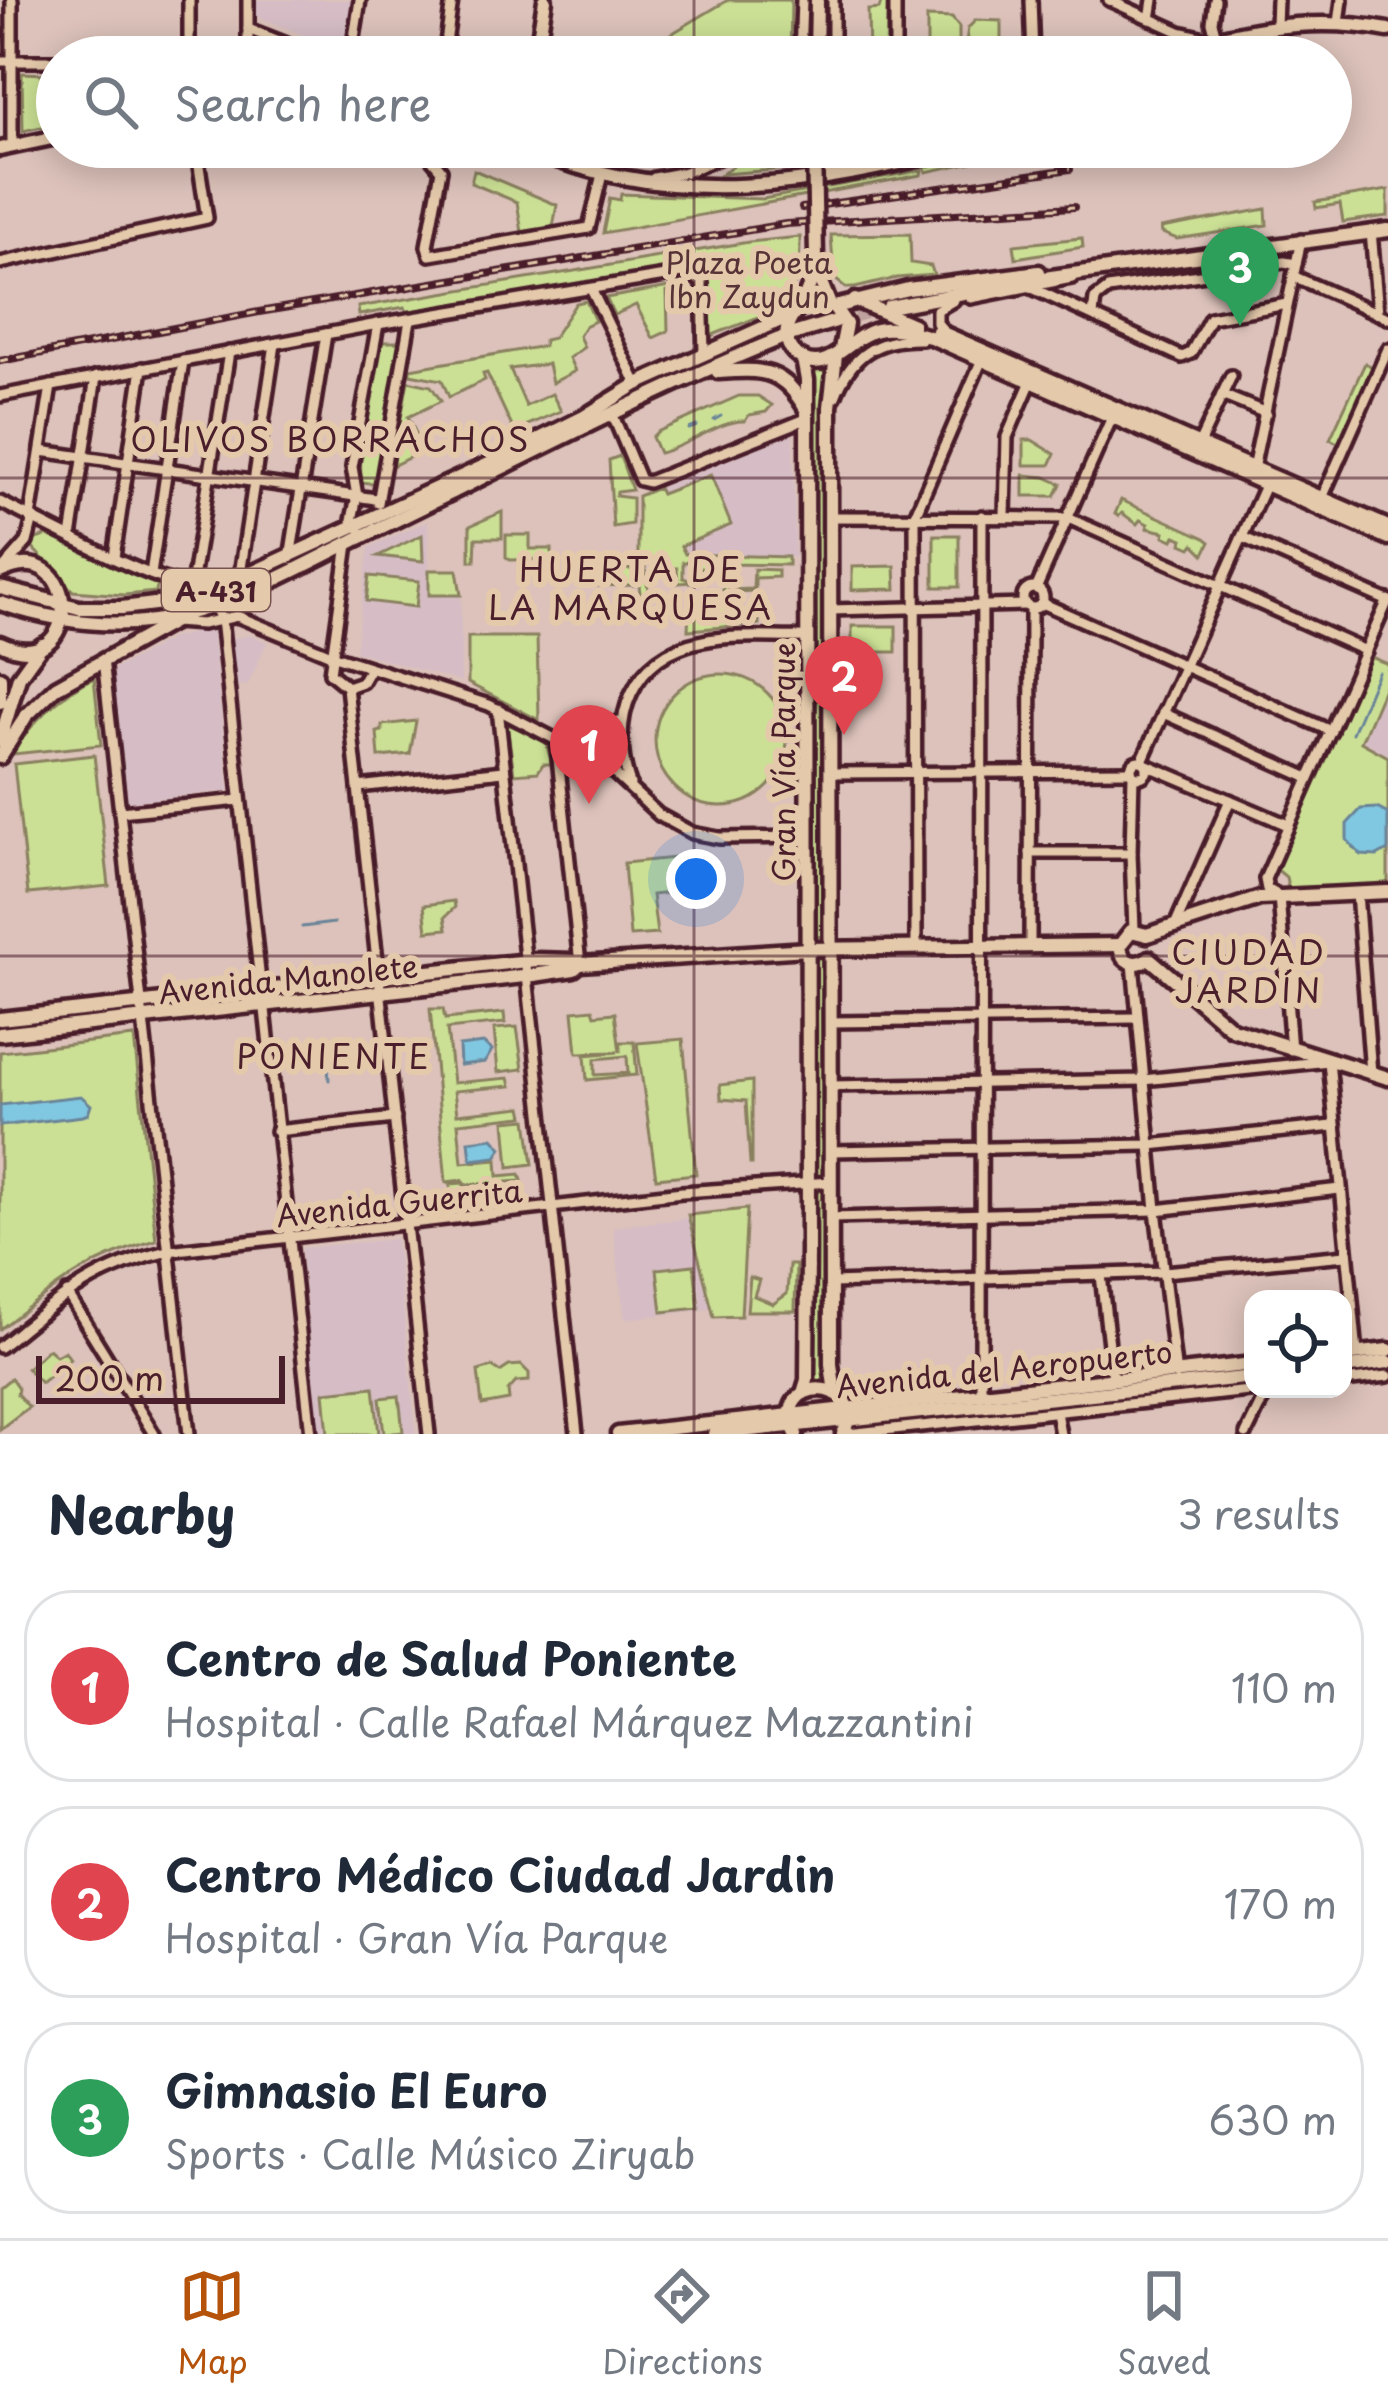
<!DOCTYPE html>
<html lang="en">
<head>
<meta charset="utf-8">
<style>
  body { margin:0; font-family:"Playpen Sans",sans-serif; background:#f6f6f7; color:#1f2937 }
  .controls { position:absolute; right:36px; bottom:36px; display:grid; overflow:hidden; border-radius:24px; box-shadow:0 6px 30px #0003 }
  .controls button { width:108px; height:108px; display:grid; place-items:center; padding:0; border:0; border-bottom:3px solid #e0e1e3; background:#fff; color:#1f2937; font:60px sans-serif }
  .scale { position:absolute; left:36px; bottom:30px; width:249px; box-sizing:border-box; padding-left:12px; border:6px solid #4a1f2b; border-top:0; font-size:33px; line-height:42px; white-space:nowrap; color:#4a1f2b; -webkit-text-stroke:9px #e4c9ab; paint-order:stroke }
  .you { position:absolute; left:696px; top:879px; width:42px; height:42px; margin:-30px; border:9px solid #fff; border-radius:50%; background:#1a73e8; box-shadow:0 0 0 18px #1a73e833 }
  .badge { display:grid; place-items:center; width:78px; height:78px; border-radius:50%; background:#b45309; color:#fff; font-size:39px; font-weight:700 }
  .pin { position:absolute; translate:-50% -99px; filter:drop-shadow(0 3px 6px #0008) }
  .pin::after { content:''; position:absolute; top:63px; width:42px; height:36px; background:inherit; clip-path:polygon(0 0,100% 0,50% 100%) }
  .list { margin:0; padding:0; list-style:none }
  h2 { display:flex; justify-content:space-between; align-items:center; height:156px; margin:0; padding:0 48px; font-size:51px }
  h2 small { font-size:39px; font-weight:400; color:#747a83 }
  .list li { display:grid; grid-template-columns:78px 1fr auto; gap:36px; align-items:center; box-sizing:border-box; height:192px; margin:0 24px 24px; padding:0 24px; border:3px solid #e0e1e3; border-radius:48px }
  .list b { display:block; font-size:45px; white-space:nowrap }
  .list p { margin:0; font-size:39px; white-space:nowrap; color:#747a83 }
  .list em { font-size:39px; font-style:normal; color:#747a83 }
  .icon { flex:none; width:66px; height:66px; fill:none; stroke:currentColor; stroke-width:2; stroke-linecap:round; stroke-linejoin:round }
  .map { position:relative; flex:none; width:1388px; height:1434px; overflow:hidden }
  .search { position:absolute; background:#fff; box-shadow:0 6px 30px #0003; left:36px; right:36px; top:36px; height:132px; display:flex; align-items:center; gap:30px; box-sizing:border-box; padding:0 42px; border-radius:66px; color:#747a83; font-size:45px }
  .sheet { height:804px; background:#fff }
  nav { display:flex; justify-content:space-around; align-items:center; box-sizing:border-box; height:168px; border-top:3px solid #e0e1e3; background:#fff; font-size:33px; color:#747a83 }
  nav a { display:grid; justify-items:center; gap:6px }
  nav .on { color:#b45309 }
  .map>svg:first-child { display:block }
  .built { fill:#d6bdc5 }
  .green { fill:#cbe095; stroke:#8a8060; stroke-width:3; fill-rule:evenodd }
  .water { fill:#80c7e1; stroke:#6a8498; stroke-width:3 }
  .lines { fill:none; stroke-linecap:round; stroke-linejoin:round }
  .stream { stroke:#6a8498; stroke-width:3 }
  .major-tunnel { stroke:#bfa19d; stroke-width:12; stroke-dasharray:12 6; stroke-linecap:butt }
  .minor-casing { stroke:#4a1f2b; stroke-width:18 }
  .major-casing { stroke:#4a1f2b; stroke-width:21 }
  .minor { stroke:#e4c9ab; stroke-width:9 }
  .major { stroke:#e4c9ab; stroke-width:12 }
  .rail-casing { stroke:#4a1f2b; stroke-width:8 }
  .rail { stroke:#e4c9ab; stroke-width:3; stroke-dasharray:9; stroke-linecap:butt }
  .major-bridge-casing { stroke:#4a1f2b; stroke-width:21; stroke-linecap:butt }
  .major-bridge { stroke:#e4c9ab; stroke-width:12 }
  .grid { fill:none; stroke:#4a1f2b; stroke-width:3; stroke-opacity:0.55 }
  .labels { text-anchor:middle; dominant-baseline:central; stroke-width:12; stroke-linejoin:round; paint-order:stroke }
  .shield { fill:#e4c9ab; stroke:#785251; stroke-width:3 }
  .shield-label { font-size:27px; font-weight:bold; fill:#4a1f2b }
  .park-label { font-size:30px; fill:#573236; stroke:#e4c9ab }
  .street-label { font-size:30px; fill:#4a1f2b; stroke:#e4c9ab }
  .neighbourhood-label { font-size:33px; letter-spacing:3px; fill:#4a1f2b; stroke:#e4c9ab }
</style>
</head>
<body>
<div class="map">
<svg width="1388" height="1434" viewBox="0 0 1388 1434">
  <rect width="100%" height="100%" fill="#dcc2ba"/>
  <filter id="ink" filterUnits="userSpaceOnUse"><feTurbulence type="fractalNoise" baseFrequency=".00833" numOctaves="2"/><feDisplacementMap in="SourceGraphic" scale="24" xChannelSelector="R" yChannelSelector="G"/><feConvolveMatrix kernelMatrix="1 2 1 2 8 2 1 2 1" color-interpolation-filters="sRGB"/></filter>
  <g filter="url(#ink)">
    <!-- built -->
    <g class="built">
      <polygon points="256,0 352,0 344,52 257,16"/>
      <polygon points="793,434 795,557 685,554 658,488"/>
      <polygon points="428,521 430,594 461,595 461,682 355,651 369,547"/>
      <polygon points="212,628 229,791 127,802 113,670 172,638"/>
      <polygon points="251,635 267,642 248,685 234,686 230,639"/>
      <polygon points="1388,679 1388,757 1360,742"/>
      <polygon points="689,1218 712,1309 625,1319 613,1227"/>
      <polygon points="396,1239 416,1434 319,1434 301,1248"/>
    </g>
    <!-- green -->
    <g class="green">
      <polygon points="728,0 791,0 790,57 636,55"/>
      <polygon points="882,0 887,0 886,57 869,57 868,10 879,9"/>
      <polygon points="927,17 952,18 959,27 959,57 927,54"/>
      <polygon points="976,20 1001,21 1001,39 992,51 964,56 968,28"/>
      <polygon points="22,73 48,74 50,125 23,131"/>
      <polygon points="757,147 799,147 799,168 722,174"/>
      <polygon points="829,147 894,147 830,163"/>
      <polygon points="994,147 1015,147 1015,153 926,172 925,167"/>
      <polygon points="474,170 557,205 553,227 522,232 517,202 471,183"/>
      <polygon points="922,170 921,175 603,233 610,198 620,200 621,194 763,199"/>
      <polygon points="1388,190 1388,216 1343,222 1340,204 1316,208 1315,202"/>
      <polygon points="1266,209 1267,225 1177,239 1162,233 1161,228"/>
      <polygon points="910,234 911,263 931,266 934,275 897,278 855,288 846,288 834,278 831,235"/>
      <path d="M 800,237 C 801,316 772,309 708,337 L 705,274 L 685,266 L 407,312 L 405,307 L 359,315 L 358,307 L 749,242 Z"/>
      <polygon points="1082,238 1083,247 1016,258 1014,245"/>
      <polygon points="687,284 688,290 667,292 668,331 653,338 636,305 614,315 606,298"/>
      <polygon points="586,301 595,321 585,326 579,336 584,347 569,358 575,371 552,383 548,364 510,369 526,406 552,394 561,411 514,431 487,373 483,374 485,380 449,397 442,380 410,374 410,369 544,346 544,340 553,338 576,303"/>
      <polygon points="378,342 402,342 376,484 361,482 360,440"/>
      <polygon points="1365,363 1374,368 1340,444 1330,439"/>
      <polygon points="817,369 825,372 827,936 812,937 812,374"/>
      <polygon points="408,381 431,386 441,401 408,417 424,450 392,466"/>
      <path d="M 739,396 L 758,396 L 772,405 L 766,412 L 749,415 L 745,421 C 721,419 685,448 659,453 L 652,437 L 657,432 Z"/>
      <polygon points="1024,440 1032,440 1055,454 1050,465 1024,465"/>
      <polygon points="620,456 632,490 617,492 616,496 632,498 632,524 613,527 609,460"/>
      <polygon points="711,475 731,525 681,546 685,554 788,557 788,565 727,564 728,592 730,590 753,589 754,569 778,570 778,577 755,578 755,591 732,592 733,622 755,622 755,600 759,600 759,624 688,630 689,609 703,608 702,593 723,592 723,569 701,568 700,582 697,582 697,562 683,562 683,578 694,582 678,583 677,568 654,568 654,560 644,560 649,598 641,600 639,585 593,586 592,570 638,569 638,496 658,488 661,494"/>
      <polygon points="1024,475 1045,477 1061,484 1055,496 1024,496"/>
      <polygon points="1121,500 1205,538 1210,542 1204,554 1194,544 1191,548 1182,544 1183,539 1175,536 1173,540 1164,536 1165,532 1147,528 1148,524 1140,520 1137,524 1122,513 1119,516 1115,514"/>
      <polygon points="502,512 502,538 476,538 475,561 470,561 470,526"/>
      <polygon points="48,535 158,582 156,592 124,595 73,591 27,542"/>
      <polygon points="422,535 423,561 378,556"/>
      <polygon points="506,535 530,535 530,549 552,549 552,559 510,560 506,557"/>
      <rect x="934" y="535" width="25" height="52"/>
      <polygon points="895,566 896,589 852,590 852,567"/>
      <polygon points="429,570 457,570 461,595 429,595"/>
      <polygon points="369,576 419,581 416,607 366,601"/>
      <rect x="852" y="626" width="44" height="26"/>
      <polygon points="468,637 537,637 539,720 468,683"/>
      <polygon points="1371,657 1388,664 1388,679 1361,742 1388,757 1388,888 1289,892 1286,877 1275,868"/>
      <circle cx="721" cy="740" r="66"/>
      <path d="M 94,678 L 101,745 L 13,754 C 30,722 61,694 94,678 Z"/>
      <polygon points="416,721 410,754 379,757 377,732 382,731 382,725"/>
      <polygon points="507,724 545,739 552,764 543,764 538,772 514,774"/>
      <polygon points="94,755 109,886 28,894 14,764"/>
      <polygon points="675,858 678,892 652,895 657,934 630,936 624,863"/>
      <polygon points="454,901 455,907 445,917 447,929 427,931 424,905"/>
      <polygon points="823,955 825,958 825,1178 814,1178 813,957"/>
      <polygon points="430,1009 443,1009 445,1019 504,1013 505,1023 447,1029 453,1083 509,1078 511,1086 454,1091 457,1114 522,1107 524,1116 458,1123 462,1163 497,1160 498,1176 520,1174 522,1181 464,1185 464,1200 452,1201 450,1184 464,1183 463,1180 446,1182"/>
      <path d="M 593,1009 L 595,1015 L 615,1013 L 620,1052 L 621,1042 L 634,1042 L 637,1075 L 587,1080 L 585,1055 L 618,1052 L 577,1053 L 573,1011 ZM 627,1056 L 628,1073 L 595,1075 L 595,1059 Z"/>
      <polygon points="517,1027 523,1069 498,1072 494,1029"/>
      <path d="M 134,1037 L 156,1240 C 88,1259 55,1287 0,1329 L 0,1052 Z"/>
      <polygon points="683,1039 696,1174 656,1178 637,1043"/>
      <polygon points="752,1081 752,1164 750,1164 746,1101 721,1099 720,1085"/>
      <polygon points="527,1119 533,1164 509,1167 505,1121"/>
      <polygon points="823,1186 827,1384 812,1384 814,1187"/>
      <polygon points="747,1209 741,1316 714,1317 688,1215"/>
      <polygon points="694,1265 699,1308 662,1312 657,1269"/>
      <polygon points="789,1265 796,1265 795,1311 747,1311 750,1277 759,1280 754,1296 773,1304 787,1294"/>
      <polygon points="48,1349 56,1356 65,1351 70,1359 41,1383 27,1368"/>
      <polygon points="521,1365 529,1373 529,1381 516,1382 508,1391 509,1400 482,1405 478,1371 492,1367 500,1372 509,1366"/>
      <polygon points="11,1378 18,1388 17,1394 29,1407 0,1429 0,1387"/>
      <polygon points="374,1387 379,1434 328,1434 324,1392"/>
      <polygon points="399,1396 403,1432 384,1434 380,1398"/>
    </g>
    <!-- water -->
    <g class="water">
      <polygon points="1377,808 1388,814 1388,850 1377,856 1361,855 1347,840 1347,824 1361,809"/>
      <polygon points="483,1043 492,1050 485,1062 460,1065 459,1046"/>
      <polygon points="81,1096 91,1105 88,1114 83,1116 0,1126 0,1105"/>
      <polygon points="493,1138 502,1148 496,1157 471,1160 469,1141"/>
    </g>
    <g class="lines">
      <!-- stream -->
      <g class="stream">
        <polyline points="714,420 721,416"/>
        <polyline points="689,429 697,426"/>
        <polyline points="1352,733 1378,672"/>
        <polyline points="302,927 334,923"/>
        <polyline points="326,1045 329,1080"/>
      </g>
      <!-- major-tunnel -->
      <polyline class="major-tunnel" points="837,321 882,309"/>
      <!-- minor casing -->
      <g class="minor-casing">
        <g id="minor">
          <polyline points="12,0 12,146"/>
          <polyline points="189,0 189,57"/>
          <polyline points="833,0 833,57"/>
          <polyline points="1031,0 1033,57"/>
          <polyline points="1109,0 1180,32 1209,39"/>
          <polyline points="1215,0 1212,22 1216,37"/>
          <polyline points="1150,19 1153,0"/>
          <polyline points="1339,23 1342,0"/>
          <polyline points="1276,25 1277,0"/>
          <polyline points="248,29 320,57"/>
          <polyline points="248,57 248,0"/>
          <polyline points="351,57 360,0"/>
          <polyline points="444,57 452,0"/>
          <polyline points="800,57 802,0"/>
          <polyline points="895,57 895,0"/>
          <polyline points="0,61 57,61"/>
          <polyline points="431,147 431,158 441,170 427,246 430,255 589,228 602,174"/>
          <polyline points="654,178 686,172 744,147"/>
          <polyline points="1371,231 1378,313"/>
          <polyline points="0,263 207,218 196,147"/>
          <polyline points="1293,276 1388,318"/>
          <polyline points="1032,288 1182,357 1191,353 1210,318 1287,304"/>
          <polyline points="591,289 637,384"/>
          <polyline points="971,298 1072,278"/>
          <polyline points="1093,315 1095,299 1108,289 1284,262 1296,264"/>
          <polyline points="943,330 937,323 937,310 954,300"/>
          <polyline points="1222,395 1266,413"/>
          <polyline points="0,396 378,324 683,273 692,274 702,283 704,352"/>
          <path d="M 835,397 C 851,355 876,338 922,339"/>
          <polyline points="614,418 640,480 648,482 806,419"/>
          <polyline points="1199,444 1231,376"/>
          <polyline points="41,451 376,499"/>
          <polyline points="1253,469 1301,240"/>
          <polyline points="1322,498 1388,349"/>
          <path d="M 0,502 C 36,520 160,587 192,585 L 229,352"/>
          <polyline points="378,503 410,320"/>
          <polyline points="1005,515 1007,437 1032,379"/>
          <polyline points="30,517 51,386"/>
          <polyline points="831,517 1068,518 1366,651"/>
          <polyline points="359,528 352,520 357,496 352,467 378,324"/>
          <polyline points="71,537 96,377"/>
          <polyline points="1242,537 1388,601"/>
          <polyline points="348,544 330,673 347,687 362,682 370,668"/>
          <polyline points="114,557 142,368"/>
          <polyline points="290,558 326,334"/>
          <polyline points="3,569 27,542 33,518"/>
          <polyline points="151,574 183,361"/>
          <polyline points="239,581 275,344"/>
          <circle cx="1033" cy="598" r="10"/>
          <polyline points="1036,589 1113,415"/>
          <polyline points="208,594 221,619 261,991"/>
          <polyline points="1042,603 1331,731"/>
          <polyline points="830,610 1026,605"/>
          <polyline points="174,622 202,624 237,616 331,655 489,705 605,765 659,815 692,833 719,838 808,837"/>
          <polyline points="103,659 189,1434"/>
          <polyline points="347,687 429,1434"/>
          <polyline points="498,709 577,1434"/>
          <polyline points="1163,713 1309,778"/>
          <polyline points="556,739 580,964"/>
          <polyline points="592,757 603,753 618,722"/>
          <circle cx="1139" cy="769" r="8"/>
          <polyline points="1142,761 1267,481"/>
          <polyline points="1147,765 1288,825"/>
          <polyline points="831,773 1131,771"/>
          <polyline points="1133,775 1131,853 1134,930"/>
          <path d="M 630,784 C 608,719 631,655 703,641 C 736,634 773,638 806,637"/>
          <polyline points="358,787 503,771"/>
          <polyline points="120,812 240,800"/>
          <polyline points="1030,853 1131,853"/>
          <polyline points="1357,893 1371,1073"/>
          <polyline points="1176,923 1230,800"/>
          <polyline points="1030,946 1031,608"/>
          <polyline points="916,948 915,515 983,357"/>
          <polyline points="1133,963 1156,1210 1176,1375"/>
          <polyline points="264,1000 311,1434"/>
          <polyline points="831,1022 1136,1018"/>
          <polyline points="1291,1050 1279,896 1267,889 1265,879 1388,600"/>
          <polyline points="831,1086 1143,1080 1329,1061 1357,1353"/>
          <polyline points="276,1131 395,1118"/>
          <polyline points="831,1151 1150,1145 1333,1126"/>
          <polyline points="831,1218 1156,1210 1340,1189"/>
          <polyline points="1101,1275 1113,1380"/>
          <polyline points="832,1283 1164,1272 1346,1255"/>
          <polyline points="67,1293 154,1434"/>
          <path d="M 0,1347 C 60,1299 91,1269 168,1251 L 682,1192 L 831,1182"/>
          <polyline points="1343,1381 1388,1376"/>
          <polyline points="981,1395 982,516"/>
          <polyline points="1056,1412 1060,1434"/>
          <polyline points="847,1434 1268,1389"/>
          <polyline points="1246,1434 1268,1389"/>
        </g>
      </g>
      <!-- major casing -->
      <g class="major-casing">
        <g id="major">
          <polyline points="536,57 545,0"/>
          <polyline points="816,57 817,0"/>
          <path d="M 1150,57 C 1230,32 1304,14 1388,30"/>
          <path d="M 522,147 C 676,211 811,186 967,147"/>
          <polyline points="0,149 57,137"/>
          <polyline points="816,270 830,305"/>
          <polyline points="855,300 913,325"/>
          <polyline points="801,306 816,270 816,257"/>
          <polyline points="834,307 908,289 1039,272"/>
          <polyline points="889,307 1044,278 1388,230"/>
          <polyline points="938,331 1388,527"/>
          <polyline points="793,334 836,321"/>
          <path d="M 841,349 L 846,324 L 834,307 L 812,302 C 787,310 774,344 803,359 C 831,373 851,335 877,330 C 896,326 916,333 933,338 L 1388,538"/>
          <polyline points="803,359 807,380 808,1249 807,1380 803,1393"/>
          <path d="M 718,372 C 763,369 783,368 807,411"/>
          <path d="M 0,572 C 82,531 85,683 0,643"/>
          <polyline points="0,588 79,608 122,608 195,599 489,464 582,418 637,384 792,315"/>
          <path d="M 0,603 C 48,619 103,628 154,621 C 227,610 299,567 365,535 C 503,469 638,396 779,339"/>
          <polyline points="0,678 0,702"/>
          <polyline points="0,741 19,677 42,645"/>
          <polyline points="0,757 26,716 56,687 180,618"/>
          <polyline points="1147,935 1260,898 1388,892"/>
          <path d="M 1120,945 C 1121,962 1135,968 1149,958"/>
          <polyline points="1120,945 1131,931 1147,935"/>
          <polyline points="1149,958 1232,1029 1388,1078"/>
          <polyline points="0,1019 536,960 573,961 580,964 807,949 1120,945"/>
          <polyline points="0,1034 534,975 574,969 580,964"/>
          <polyline points="1343,1355 1388,1350"/>
          <polyline points="1343,1368 1388,1362"/>
          <polyline points="835,1393 831,1364 830,407 836,355"/>
          <polyline points="618,1434 1253,1364"/>
          <polyline points="714,1434 1253,1377"/>
          <path d="M 796,1434 C 767,1374 872,1375 843,1434"/>
        </g>
      </g>
      <!-- minor -->
      <use href="#minor" class="minor"/>
      <!-- major -->
      <use href="#major" class="major"/>
      <!-- rail casing -->
      <g class="rail-casing">
        <g id="rail">
          <polyline points="802,208 1070,169"/>
          <polyline points="0,361 259,312 786,224 1074,207"/>
        </g>
      </g>
      <!-- rail -->
      <use href="#rail" class="rail"/>
      <!-- major-bridge casing -->
      <g class="major-bridge-casing">
        <polyline id="major-bridge" points="814,147 816,257"/>
      </g>
      <!-- major-bridge -->
      <use href="#major-bridge" class="major-bridge"/>
    </g>
  </g>
  <!-- grid -->
  <path class="grid" d="M 694,0 L 694,57M 694,147 L 694,1434M 0,478 L 1388,478M 0,956 L 1388,956"/>
  <g class="labels">
    <!-- shield labels -->
    <rect class="shield" x="162" y="569" width="108" height="42" rx="9"/>
    <g class="shield-label">
      <text x="216" y="590">A-431</text>
    </g>
    <!-- park labels -->
    <g class="park-label">
      <text x="749" y="261">Plaza Poeta<tspan x="749" dy="34">Ibn Zaydun</tspan></text>
    </g>
    <!-- street labels -->
    <g class="street-label">
      <text transform="translate(782 762) rotate(-90)">Gran Vía Parque</text>
      <text transform="translate(288 978) rotate(-6)">Avenida Manolete</text>
      <text transform="translate(399 1202) rotate(-6)">Avenida Guerrita</text>
      <text transform="translate(1004 1368) rotate(-6)">Avenida del Aeropuerto</text>
    </g>
    <!-- neighbourhood labels -->
    <g class="neighbourhood-label">
      <text x="331" y="438">OLIVOS BORRACHOS</text>
      <text x="631" y="568">HUERTA DE<tspan x="631" dy="38">LA MARQUESA</tspan></text>
      <text x="1249" y="951">CIUDAD<tspan x="1249" dy="38">JARDÍN</tspan></text>
      <text x="334" y="1055">PONIENTE</text>
    </g>
  </g>
</svg>
<div class="controls">
<button><svg class="icon" aria-label="locate" viewBox="0 0 24 24"><circle cx="12" cy="12" r="6"/><path d="M12 2v4M12 18v4M2 12h4M18 12h4"/></svg></button>
</div>
<div class="scale">200 m</div>
<div class="you"></div>
<div class="pin badge" style="left:589px;top:804px;background:#e0444e">1</div>
<div class="pin badge" style="left:844px;top:735px;background:#e0444e">2</div>
<div class="pin badge" style="left:1240px;top:326px;background:#2e9e5b">3</div>
<div class="search"><svg class="icon" aria-label="search" viewBox="0 0 24 24"><circle cx="10" cy="10" r="6"/><path d="M15 15l6 6"/></svg>Search here</div>
</div>
<section class="sheet">
<h2>Nearby<small>3 results</small></h2>
<ul class="list">
<li><span class="badge" style="background:#e0444e">1</span><div><b>Centro de Salud Poniente</b><p>Hospital · Calle Rafael Márquez Mazzantini</p></div><em>110 m</em></li>
<li><span class="badge" style="background:#e0444e">2</span><div><b>Centro Médico Ciudad Jardin</b><p>Hospital · Gran Vía Parque</p></div><em>170 m</em></li>
<li><span class="badge" style="background:#2e9e5b">3</span><div><b>Gimnasio El Euro</b><p>Sports · Calle Músico Ziryab</p></div><em>630 m</em></li>
</ul>
</section>
<nav>
<a class="on"><svg class="icon" aria-label="map" viewBox="0 0 24 24"><path d="M3 6l6-2 6 2 6-2v14l-6 2-6-2-6 2zM9 4v14M15 6v14"/></svg>Map</a>
<a><svg class="icon" aria-label="directions" viewBox="0 0 24 24"><path d="M12 3l9 9-9 9-9-9zM9 14v-3h6M13 9l2 2-2 2"/></svg>Directions</a>
<a><svg class="icon" aria-label="saved" viewBox="0 0 24 24"><path d="M7 4h10v16l-5-4-5 4z"/></svg>Saved</a>
</nav>
</body>
</html>
